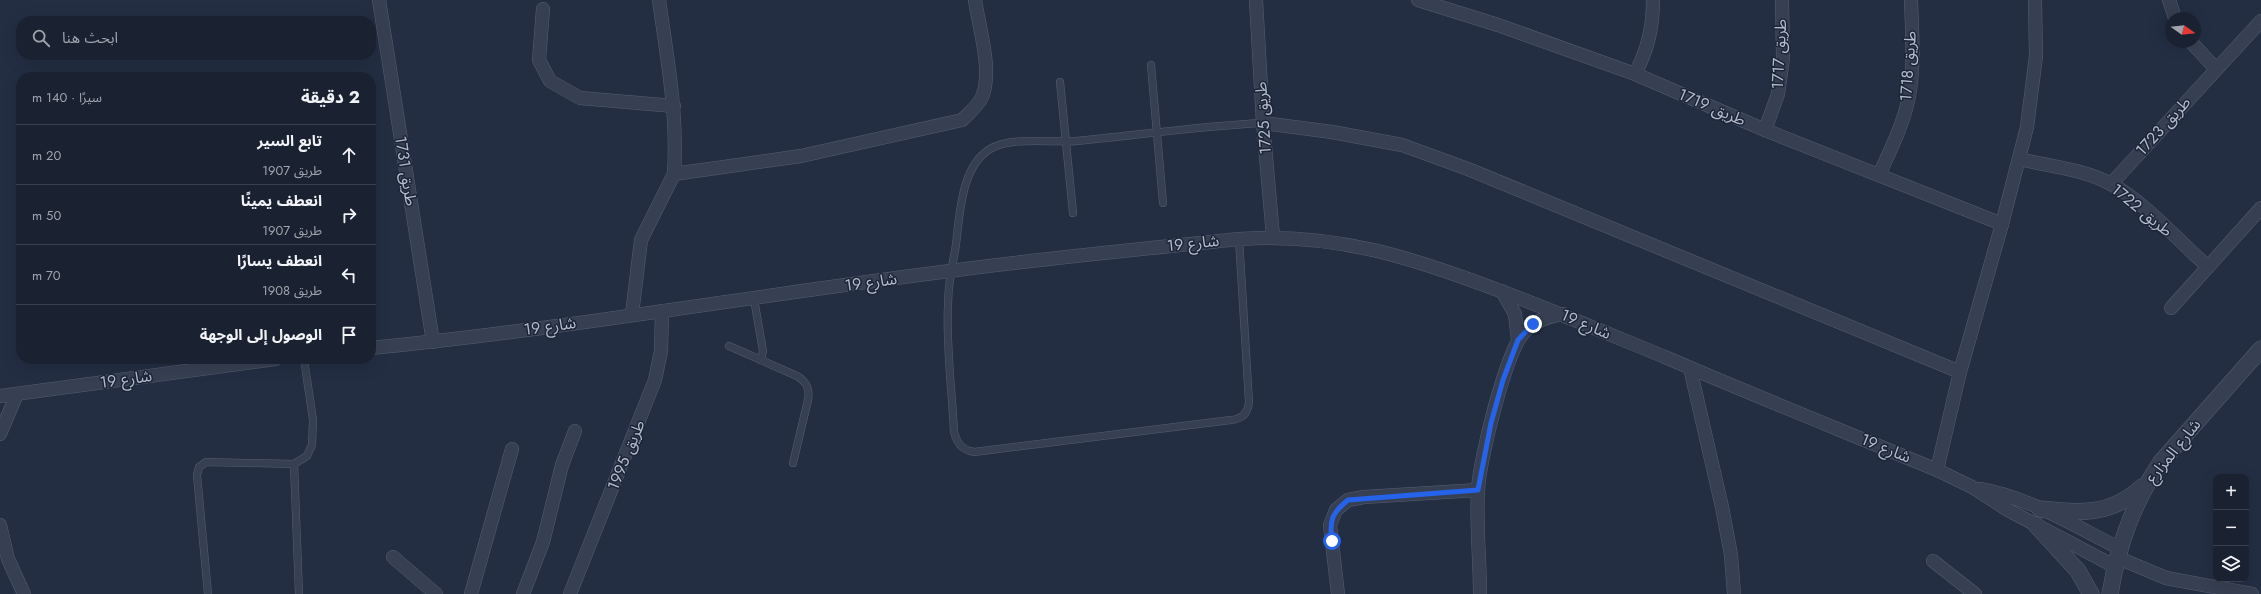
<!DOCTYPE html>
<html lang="ar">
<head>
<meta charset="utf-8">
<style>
  body { margin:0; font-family:Jost,"Noto Sans Arabic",sans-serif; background:#272f3e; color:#f1f3f6; direction:rtl }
  .controls { position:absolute; right:12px; bottom:12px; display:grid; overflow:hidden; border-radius:8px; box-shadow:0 4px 16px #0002 }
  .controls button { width:36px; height:36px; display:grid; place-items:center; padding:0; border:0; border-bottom:1px solid #383f4d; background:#1a2232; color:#f1f3f6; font:20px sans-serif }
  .compass { position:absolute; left:2165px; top:12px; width:36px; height:36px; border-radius:50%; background:#1a2232; box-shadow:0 4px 16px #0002; rotate:105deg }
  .stop { position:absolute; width:12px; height:12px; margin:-9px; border:3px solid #2563eb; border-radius:50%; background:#fff }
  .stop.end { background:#2563eb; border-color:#fff; box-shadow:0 1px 4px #0008 }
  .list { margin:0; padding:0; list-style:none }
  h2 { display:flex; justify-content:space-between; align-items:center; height:52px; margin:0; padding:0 16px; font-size:17px }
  h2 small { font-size:13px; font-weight:400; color:#9fa4ac }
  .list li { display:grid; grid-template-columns:26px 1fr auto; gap:12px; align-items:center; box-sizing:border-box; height:60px; padding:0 16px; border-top:1px solid #383f4d }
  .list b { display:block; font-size:15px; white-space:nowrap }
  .list p { margin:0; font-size:13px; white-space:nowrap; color:#9fa4ac }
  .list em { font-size:13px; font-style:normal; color:#9fa4ac }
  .icon { flex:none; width:22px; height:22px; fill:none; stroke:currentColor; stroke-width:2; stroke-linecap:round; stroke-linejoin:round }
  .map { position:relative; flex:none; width:2261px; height:594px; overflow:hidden; direction:ltr }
  .search { position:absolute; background:#1a2232; box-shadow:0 4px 16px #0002; left:16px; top:16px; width:360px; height:44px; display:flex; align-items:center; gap:10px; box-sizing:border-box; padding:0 14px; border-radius:16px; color:#9fa4ac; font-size:15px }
  .panel { position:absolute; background:#1a2232; box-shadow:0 4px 16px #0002; left:16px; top:72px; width:360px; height:292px; border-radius:16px; direction:rtl }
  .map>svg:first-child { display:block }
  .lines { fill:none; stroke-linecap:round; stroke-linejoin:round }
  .service-casing { stroke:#555e70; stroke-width:8 }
  .minor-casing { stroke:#555e70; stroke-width:14 }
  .tertiary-casing { stroke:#555e70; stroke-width:17 }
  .service { stroke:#374052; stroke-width:7 }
  .minor { stroke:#374052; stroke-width:13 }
  .tertiary { stroke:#374052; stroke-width:16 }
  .route { stroke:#2563eb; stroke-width:5 }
  .labels { text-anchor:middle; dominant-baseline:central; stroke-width:3; stroke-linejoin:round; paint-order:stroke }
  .street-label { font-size:16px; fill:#b4bccc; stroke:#1c2538 }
</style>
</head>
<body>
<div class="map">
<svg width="2261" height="594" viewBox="0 0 2261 594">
  <rect width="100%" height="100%" fill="#232e43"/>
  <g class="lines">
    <!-- service casing -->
    <g class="service-casing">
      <g id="service">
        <polyline points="1151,65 1163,203"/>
        <polyline points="1060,82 1073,213"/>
        <path d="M 1239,239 L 1249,402 C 1248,413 1242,419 1231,420 L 974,452 C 962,450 957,443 954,432 C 952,390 946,347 948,305 C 948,286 951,270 955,251 C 960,220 959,168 990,149 C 1011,136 1052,143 1077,141 C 1139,135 1201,126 1263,123"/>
        <polyline points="754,299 763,351 761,360"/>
        <path d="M 729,346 L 797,376 C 807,382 810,389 808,400 L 793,463"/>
        <polyline points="294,464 299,594"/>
        <polyline points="208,594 197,475 199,467 206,462 294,464 307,456 312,445 313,420 304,359"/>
      </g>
    </g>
    <!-- minor casing -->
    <g class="minor-casing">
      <g id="minor">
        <polyline points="379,0 433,342"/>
        <path d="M 659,0 C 667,58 678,115 674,174"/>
        <polyline points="1256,0 1263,123 1273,236"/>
        <polyline points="1418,0 1498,25 1635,74 1765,130 2002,224"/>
        <polyline points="2169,0 2175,18"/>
        <polyline points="543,9 539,60 550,81 580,98 674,106"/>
        <polyline points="2191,42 2216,69"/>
        <path d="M 1635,74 C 1648,49 1653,27 1653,0"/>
        <polyline points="1263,123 1332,132 1402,145 1468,169 1960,372"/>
        <polyline points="1765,130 1778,94 1783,58 1782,0"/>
        <path d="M 2019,159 C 2049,166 2083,169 2111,184 C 2142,200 2180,242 2208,267"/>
        <path d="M 1879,175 C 1890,151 1902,127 1908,101 C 1915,69 1912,33 1911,0"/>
        <polyline points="2111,184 2261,21"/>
        <polyline points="1502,291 1515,314 1518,340"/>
        <polyline points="2171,308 2261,208"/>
        <path d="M 632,314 L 641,240 L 674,174 L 801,156 L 962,120 C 969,113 978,106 982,97 C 993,71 979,28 975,0"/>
        <path d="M 371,348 C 565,329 757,295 950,271 C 1046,258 1143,249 1239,239 C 1335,232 1414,258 1503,292 C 1557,312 1611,335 1665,357 C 1755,396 1846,432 1937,470 L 1974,488 L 2008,510 L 2114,566"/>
        <polyline points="1690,368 1722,507 1731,555 1734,594"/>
        <polyline points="0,396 276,359"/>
        <polyline points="0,434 17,394"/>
        <polyline points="1937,470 1960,372 2002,224 2027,127 2036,56 2035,0"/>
        <path d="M 1980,489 C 2028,497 2075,526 2119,548"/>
        <polyline points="0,525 8,559 24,594"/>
        <polyline points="393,557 436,594"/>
        <polyline points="2116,557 2166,578 2252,594"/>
        <polyline points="1933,561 1975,594"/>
        <polyline points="471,594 512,449"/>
        <polyline points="523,594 543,542 562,465 575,431"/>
        <polyline points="570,594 655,380 661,351 662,311"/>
        <polyline points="1338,594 1330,525 1336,510 1348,500 1364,497 1478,490"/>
        <path d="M 1480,594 C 1480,560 1476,525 1478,490 C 1479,462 1506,350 1525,331 C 1536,320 1549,316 1563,314"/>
      </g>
    </g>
    <!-- tertiary casing -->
    <g class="tertiary-casing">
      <g id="tertiary">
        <path d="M 2040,509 C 2080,513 2110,516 2142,487"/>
        <polyline points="2036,525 2078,571 2091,594"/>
        <path d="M 2110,594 C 2118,545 2133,503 2161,462 L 2261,349"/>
      </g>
    </g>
    <!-- service -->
    <use href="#service" class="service"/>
    <!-- minor -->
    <use href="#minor" class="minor"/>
    <!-- tertiary -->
    <use href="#tertiary" class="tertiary"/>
  </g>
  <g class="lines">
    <!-- route -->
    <path class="route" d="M 1332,541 C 1329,520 1332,513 1348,500 L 1478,490 L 1491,423 L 1503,380 L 1518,340 L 1533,324"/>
  </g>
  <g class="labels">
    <!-- street labels -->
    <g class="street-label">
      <text transform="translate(1779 54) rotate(-87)">طريق 1717</text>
      <text transform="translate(1908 66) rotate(-86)">طريق 1718</text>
      <text transform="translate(1712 107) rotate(23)">طريق 1719</text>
      <text transform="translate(1263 118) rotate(-94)">طريق 1725</text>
      <text transform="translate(2163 126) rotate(-48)">طريق 1723</text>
      <text transform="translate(406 171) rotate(81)">طريق 1731</text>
      <text transform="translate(2142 210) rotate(39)">طريق 1722</text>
      <text transform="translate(1193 243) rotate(-6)">شارع 19</text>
      <text transform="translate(871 282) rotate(-8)">شارع 19</text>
      <text transform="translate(1586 324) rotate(23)">شارع 19</text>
      <text transform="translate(550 326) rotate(-8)">شارع 19</text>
      <text transform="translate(126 379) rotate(-8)">شارع 19</text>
      <text transform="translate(1886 448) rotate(22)">شارع 19</text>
      <text transform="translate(2173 451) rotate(-51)">شارع المزارع</text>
      <text transform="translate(626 455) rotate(-68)">طريق 1995</text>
    </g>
  </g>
</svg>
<div class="controls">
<button>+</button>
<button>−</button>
<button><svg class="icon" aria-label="layers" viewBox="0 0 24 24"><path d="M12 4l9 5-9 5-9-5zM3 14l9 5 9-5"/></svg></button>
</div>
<svg class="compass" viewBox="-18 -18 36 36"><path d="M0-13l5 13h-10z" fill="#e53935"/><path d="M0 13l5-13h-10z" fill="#9fa4ac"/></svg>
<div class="stop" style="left:1332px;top:541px"></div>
<div class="stop end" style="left:1533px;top:324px"></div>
<div class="search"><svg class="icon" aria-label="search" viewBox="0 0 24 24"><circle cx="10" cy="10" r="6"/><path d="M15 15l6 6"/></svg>ابحث هنا</div>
<section class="panel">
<h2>2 دقيقة<small>سيرًا · 140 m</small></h2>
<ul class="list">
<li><svg class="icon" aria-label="ahead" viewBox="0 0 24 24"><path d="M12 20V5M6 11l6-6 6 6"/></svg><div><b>تابع السير</b><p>طريق 1907</p></div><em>20 m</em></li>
<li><svg class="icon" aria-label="right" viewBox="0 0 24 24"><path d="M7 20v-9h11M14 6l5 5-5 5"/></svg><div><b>انعطف يمينًا</b><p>طريق 1907</p></div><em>50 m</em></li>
<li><svg class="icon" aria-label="left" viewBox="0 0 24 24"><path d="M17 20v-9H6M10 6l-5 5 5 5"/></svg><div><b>انعطف يسارًا</b><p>طريق 1908</p></div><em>70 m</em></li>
<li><svg class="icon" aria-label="arrive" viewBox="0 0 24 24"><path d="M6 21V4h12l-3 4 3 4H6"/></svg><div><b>الوصول إلى الوجهة</b></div></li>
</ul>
</section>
</div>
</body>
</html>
